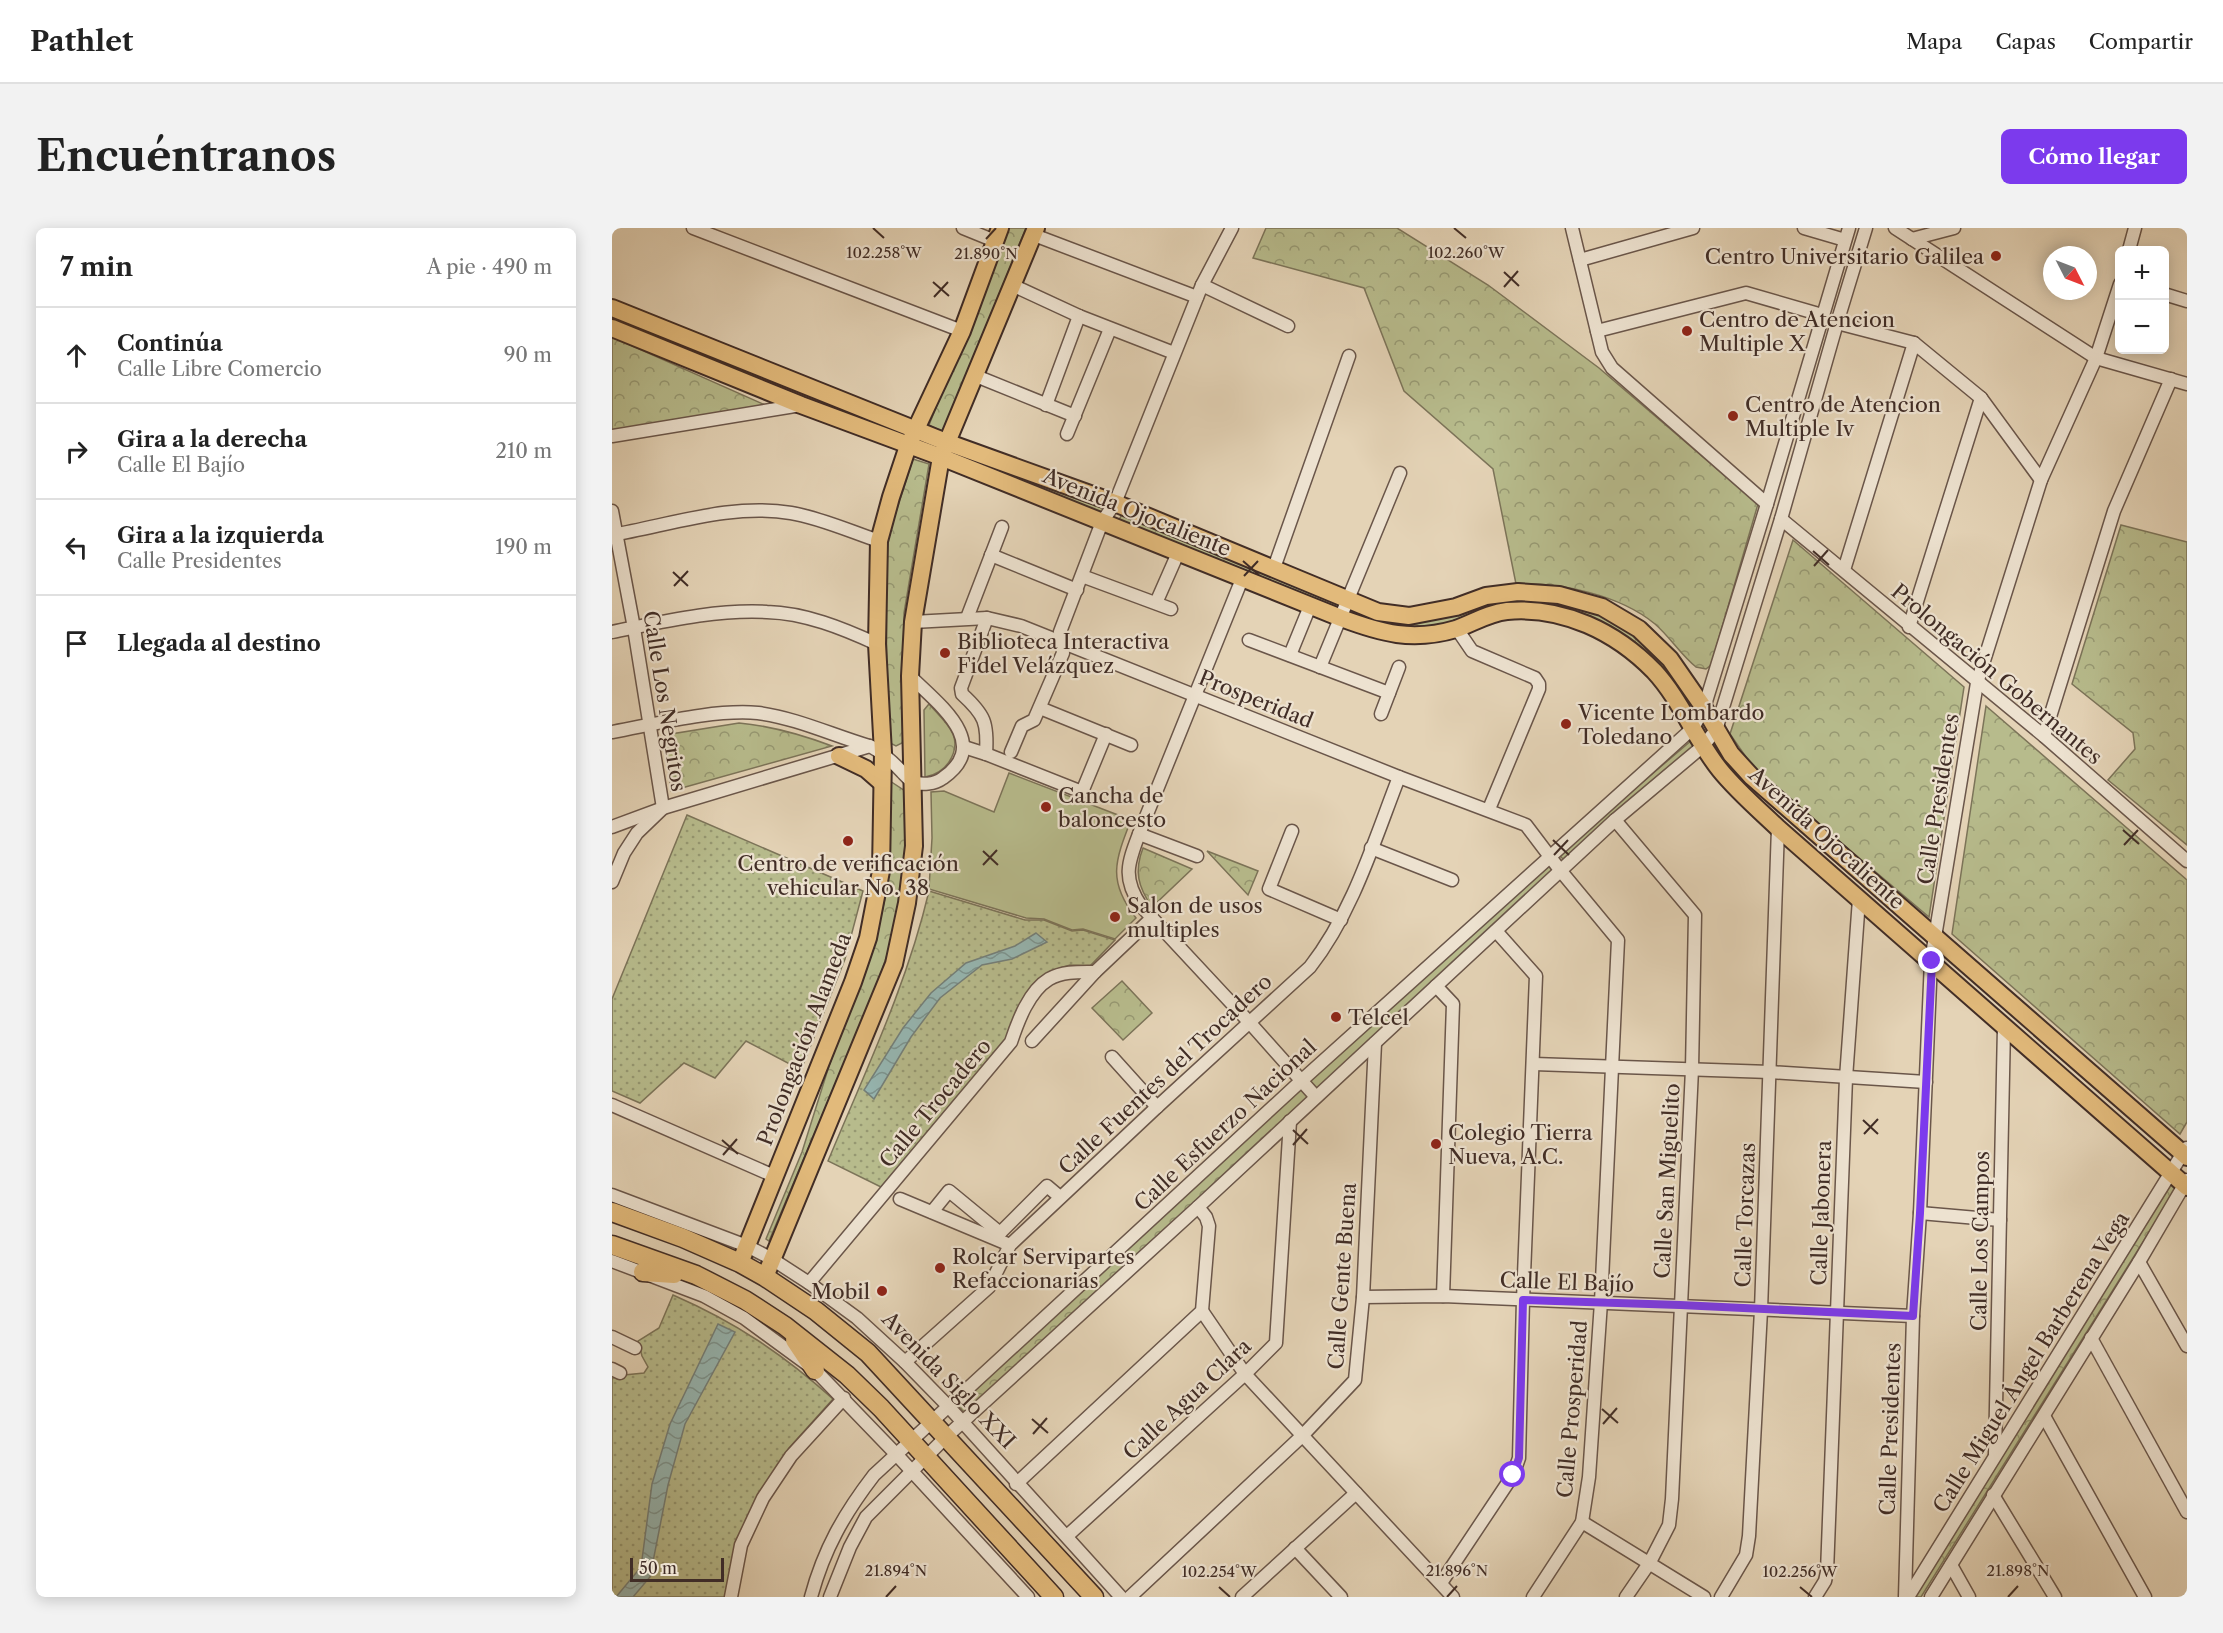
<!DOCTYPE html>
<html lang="es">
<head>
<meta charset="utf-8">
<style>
  body { margin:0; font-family:"Libre Caslon Text",serif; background:#f2f2f2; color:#222 }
  .controls { position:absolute; right:18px; top:18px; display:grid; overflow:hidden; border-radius:9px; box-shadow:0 3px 15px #0003 }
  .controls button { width:54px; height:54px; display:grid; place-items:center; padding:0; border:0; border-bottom:2px solid #e0e0e0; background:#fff; color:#222; font:30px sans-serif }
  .compass { position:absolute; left:1431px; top:18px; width:54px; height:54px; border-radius:50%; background:#fff; box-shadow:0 3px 15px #0003; rotate:132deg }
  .scale { position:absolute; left:18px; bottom:15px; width:94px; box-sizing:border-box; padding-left:6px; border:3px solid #412d26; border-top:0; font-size:16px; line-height:21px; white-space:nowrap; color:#412d26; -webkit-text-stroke:4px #ede2d0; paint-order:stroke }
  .stop { position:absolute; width:18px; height:18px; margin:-14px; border:4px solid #7c3aed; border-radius:50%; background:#fff }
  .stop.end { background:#7c3aed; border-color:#fff; box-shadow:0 2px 6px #0008 }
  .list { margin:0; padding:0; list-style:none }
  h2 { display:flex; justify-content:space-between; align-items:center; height:78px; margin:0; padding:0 24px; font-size:26px }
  h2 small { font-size:20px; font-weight:400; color:#767676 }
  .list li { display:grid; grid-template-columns:39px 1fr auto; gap:18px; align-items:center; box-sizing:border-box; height:96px; padding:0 24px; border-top:2px solid #e0e0e0 }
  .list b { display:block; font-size:22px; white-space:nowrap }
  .list p { margin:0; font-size:20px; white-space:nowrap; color:#767676 }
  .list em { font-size:20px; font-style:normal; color:#767676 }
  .icon { flex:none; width:33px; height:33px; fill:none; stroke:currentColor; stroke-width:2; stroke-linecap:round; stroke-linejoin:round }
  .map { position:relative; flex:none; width:1575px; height:1369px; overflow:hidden; border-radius:9px }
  header { display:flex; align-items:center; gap:36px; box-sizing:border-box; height:84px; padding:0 30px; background:#fff; border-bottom:2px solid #e0e0e0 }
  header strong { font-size:28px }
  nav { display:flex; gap:33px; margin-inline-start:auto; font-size:21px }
  .intro { display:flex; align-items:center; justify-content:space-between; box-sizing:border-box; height:144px; padding:0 36px }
  h1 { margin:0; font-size:42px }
  .button { padding:15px 27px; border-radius:9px; background:#7c3aed; color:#fff; font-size:21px; font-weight:700 }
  main { display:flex; gap:36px; padding:0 36px }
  aside { flex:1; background:#fff; border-radius:9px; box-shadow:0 3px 15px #0003 }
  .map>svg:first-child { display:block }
  .grass { fill:url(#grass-dots); stroke:#7c7459; stroke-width:1.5 }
  .park { fill:url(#park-crowns); stroke:#7c7459; stroke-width:1.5 }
  .garden { fill:#b7bb8c; stroke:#7c7459; stroke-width:1.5 }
  .water { fill:url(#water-waves); stroke:#74807b; stroke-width:1.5 }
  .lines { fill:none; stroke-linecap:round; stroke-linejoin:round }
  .minor-casing { stroke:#6a564a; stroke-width:15 }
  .major-casing { stroke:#412d26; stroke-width:20 }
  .highway-casing { stroke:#412d26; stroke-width:21 }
  .minor { stroke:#ede2d0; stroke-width:12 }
  .major { stroke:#e2ba7b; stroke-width:16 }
  .highway { stroke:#e2ba7b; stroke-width:18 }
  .route { stroke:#7c3aed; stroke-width:8 }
  .ticks { fill:none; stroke:#412d26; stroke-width:2 }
  .poi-dot { fill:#8f2418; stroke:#ede2d0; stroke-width:2 }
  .labels { text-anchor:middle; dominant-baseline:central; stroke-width:4.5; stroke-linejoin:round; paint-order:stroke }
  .poi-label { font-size:21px; fill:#412d26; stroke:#ede2d0; text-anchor:start }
  .street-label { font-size:21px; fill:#412d26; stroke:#ede2d0 }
  .ticks-label { font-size:15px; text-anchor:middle; fill:#412d26; stroke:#ede2d0; stroke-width:4.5; stroke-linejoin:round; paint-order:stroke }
</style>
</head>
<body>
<header>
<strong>Pathlet</strong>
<nav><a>Mapa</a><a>Capas</a><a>Compartir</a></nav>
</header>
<div class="intro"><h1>Encuéntranos</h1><a class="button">Cómo llegar</a></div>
<main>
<aside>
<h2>7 min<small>A pie · 490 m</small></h2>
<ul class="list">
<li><svg class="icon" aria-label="ahead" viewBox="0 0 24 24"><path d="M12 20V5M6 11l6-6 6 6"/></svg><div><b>Continúa</b><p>Calle Libre Comercio</p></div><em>90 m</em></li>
<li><svg class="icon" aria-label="right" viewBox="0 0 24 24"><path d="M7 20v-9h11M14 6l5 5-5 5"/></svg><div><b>Gira a la derecha</b><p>Calle El Bajío</p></div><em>210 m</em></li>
<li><svg class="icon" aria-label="left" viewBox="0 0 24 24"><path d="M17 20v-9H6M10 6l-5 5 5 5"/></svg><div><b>Gira a la izquierda</b><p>Calle Presidentes</p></div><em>190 m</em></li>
<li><svg class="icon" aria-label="arrive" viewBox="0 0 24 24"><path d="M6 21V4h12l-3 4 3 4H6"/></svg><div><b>Llegada al destino</b></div></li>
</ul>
</aside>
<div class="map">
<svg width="1575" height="1369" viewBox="0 0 1575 1369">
  <defs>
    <pattern id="grass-dots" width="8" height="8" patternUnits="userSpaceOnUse" patternTransform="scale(1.5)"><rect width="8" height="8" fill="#b7bb8c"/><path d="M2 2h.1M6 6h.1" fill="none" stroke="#969872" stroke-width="1.8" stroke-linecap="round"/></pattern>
    <pattern id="park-crowns" width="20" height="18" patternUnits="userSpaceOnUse" patternTransform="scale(1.5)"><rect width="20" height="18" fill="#b7bb8c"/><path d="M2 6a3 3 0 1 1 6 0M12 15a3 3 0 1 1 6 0" fill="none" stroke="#969872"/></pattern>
    <pattern id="water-waves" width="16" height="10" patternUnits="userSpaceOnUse" patternTransform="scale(1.5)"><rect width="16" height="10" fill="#96b7b3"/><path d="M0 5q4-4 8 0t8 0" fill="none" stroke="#7c9591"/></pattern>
  </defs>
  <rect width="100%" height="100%" fill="#e4d3b6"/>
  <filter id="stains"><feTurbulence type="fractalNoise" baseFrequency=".00333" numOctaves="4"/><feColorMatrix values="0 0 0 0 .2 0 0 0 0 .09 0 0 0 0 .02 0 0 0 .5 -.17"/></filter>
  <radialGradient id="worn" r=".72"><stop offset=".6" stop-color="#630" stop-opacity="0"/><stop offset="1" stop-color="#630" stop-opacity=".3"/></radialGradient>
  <!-- grass -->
  <g class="grass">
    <polygon points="75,587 251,663 233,731 189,842 134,813 103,850 72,835 28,875 0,863 0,771"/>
    <path d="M 317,663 L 413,692 L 432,692 L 460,703 L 471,702 L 503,712 L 478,738 L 458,737 L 439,743 L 420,760 L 395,811 L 269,959 L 216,933 C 253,844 295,757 317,663 Z"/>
    <path d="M 61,1067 C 123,1094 171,1126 221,1171 L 177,1220 L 144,1274 L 123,1318 L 114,1369 L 0,1369 L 0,1152 L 2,1148 L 32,1145 L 36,1139 L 30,1128 L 26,1113 L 47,1100 Z"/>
  </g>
  <!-- park -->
  <g class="park">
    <polygon points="396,0 414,0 331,204 317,197"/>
    <path d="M 654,0 L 785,0 L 876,57 L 987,140 L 1146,276 L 1099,437 L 1094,441 L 1084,439 C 1069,427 1058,409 1043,396 C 1008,367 948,354 904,356 L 881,241 L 792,163 L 752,60 L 641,30 Z"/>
    <polygon points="0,86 295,203 291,211 0,94"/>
    <polygon points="0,109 160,180 0,203"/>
    <polygon points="342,223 493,280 490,288 339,227"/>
    <polygon points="301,231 317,236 292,385 292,510 290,515 284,518 278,515 275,509 274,315"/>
    <polygon points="510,286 729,377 726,383 506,294"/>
    <polygon points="1509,297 1575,314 1575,617 1496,552 1523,521 1521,505 1460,456"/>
    <polygon points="1181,312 1352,459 1317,689 1143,542 1118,506"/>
    <path d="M 879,371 C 944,370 1006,379 1050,432 C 1061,446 1071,462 1082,477 L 1077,484 L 1007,406 L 880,381 Z"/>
    <polygon points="869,378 870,385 827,397 793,403 740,386 743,382 794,396"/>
    <path d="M 317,476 C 334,495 353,509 337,534 C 331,543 324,547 313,549 L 312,482 Z"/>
    <polygon points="1374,478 1575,652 1575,894 1568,906 1340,706"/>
    <path d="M 127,495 C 160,498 188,506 220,518 L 59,563 L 53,507 Z"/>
    <polygon points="1080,512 1084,518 951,631 946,626"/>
    <polygon points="278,553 293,563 294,615 289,669 280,712 264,760 157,1013 154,1011 190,924 217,838 264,711 274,666 278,609"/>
    <path d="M 531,620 L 580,641 L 540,679 C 526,659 522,643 531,620 Z"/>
    <polygon points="595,623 646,643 636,667"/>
    <polygon points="936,634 944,643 705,862 697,852"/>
    <polygon points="510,753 540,785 511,812 480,780"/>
    <polygon points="687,860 696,869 354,1186 345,1177"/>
    <polygon points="1559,954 1566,958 1309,1369 1301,1369"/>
  </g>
  <!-- garden -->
  <path class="garden" d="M 397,545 L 519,592 C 503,633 495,653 524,690 L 503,711 L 471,701 L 460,702 L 432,691 L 414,690 L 317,661 L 320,610 L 319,564 L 332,563 L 382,584 Z"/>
  <!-- water -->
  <g class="water">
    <polygon points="424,705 435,714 400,731 370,737 328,770 299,809 262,871 252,862 291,800 319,765 354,735 403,718"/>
    <polygon points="106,1096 123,1104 73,1196 56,1257 38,1349 21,1369 4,1369 29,1339 40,1256 58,1196"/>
  </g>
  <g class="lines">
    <!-- minor casing -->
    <g class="minor-casing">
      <g id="minor">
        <polyline points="81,0 350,103"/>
        <polyline points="351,0 383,13"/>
        <polyline points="960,0 990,124 1000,140 1155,276"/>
        <polyline points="1192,0 1233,12"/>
        <polyline points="1283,0 1484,130 1575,156"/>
        <polyline points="422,7 585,69"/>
        <polyline points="1300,11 1342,0"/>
        <polyline points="1517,22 1523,0"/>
        <polyline points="968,32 1081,0"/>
        <polyline points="400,57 467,88 562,125"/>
        <polyline points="590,57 676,98"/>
        <polyline points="1552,66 1575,73"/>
        <polyline points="1225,95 1302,115 1369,170 1429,252"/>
        <polyline points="985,103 1134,65 1210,87"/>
        <polyline points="364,148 463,188"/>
        <polyline points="434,177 467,88"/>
        <polyline points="455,206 498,101"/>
        <polyline points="0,208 189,177"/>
        <polyline points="0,283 22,400 51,580 25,605 12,625 0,654"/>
        <polyline points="1169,291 1432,508 1575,633"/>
        <path d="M 0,307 C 58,297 120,275 179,285 C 206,289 240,304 267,313"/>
        <polyline points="379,327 465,362"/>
        <polyline points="662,340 737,128"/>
        <polyline points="1232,342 1302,115"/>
        <polyline points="470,348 559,381"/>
        <path d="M 630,351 L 527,606 C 516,635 510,650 529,678 L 638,795 L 704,869"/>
        <polyline points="544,375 566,325"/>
        <polyline points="355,390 390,299"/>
        <polyline points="301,394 375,390 409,398 787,549 914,597 948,642 1006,712 989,1074 977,1249 970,1294 921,1369"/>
        <polyline points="1297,399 1369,170"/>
        <polyline points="845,401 860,423 923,450 927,456 927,461 877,581"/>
        <path d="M 0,404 C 50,394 104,381 155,384 C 193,385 230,400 265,416"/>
        <polyline points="637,412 777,465"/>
        <polyline points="678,427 698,378"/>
        <polyline points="708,439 788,245"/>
        <polyline points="428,480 519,517"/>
        <polyline points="769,486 787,439"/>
        <path d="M 0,504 C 44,496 102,481 146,485 C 184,490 220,507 257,518"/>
        <polyline points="1432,508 1502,283 1559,151"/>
        <polyline points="352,519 374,526 470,564 494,506"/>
        <polyline points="399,524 410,498 422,492 451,425 448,404 490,294 503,275 590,57 620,0"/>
        <path d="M 374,526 C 376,495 373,487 350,466 L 349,460 L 375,390"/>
        <polyline points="1003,592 1083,687 1080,841 1060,1271 1057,1297 1038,1334 1014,1369"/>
        <path d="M 0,599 L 51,580 L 258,518 C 271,525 280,533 290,544 C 293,547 297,552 300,553 C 309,558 323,556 331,550 C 381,515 325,475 298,448"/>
        <polyline points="680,603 657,661 729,692"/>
        <polyline points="527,606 585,628"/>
        <polyline points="759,620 840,652"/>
        <polyline points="824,758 841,776 831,1068"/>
        <polyline points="420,813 483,744 540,690"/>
        <polyline points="500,829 545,879"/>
        <polyline points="922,836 1158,844 1314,854"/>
        <polyline points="0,877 162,948"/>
        <polyline points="0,967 135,1018 160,1031 197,1055 245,1090 293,1134 336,1178 509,1369"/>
        <polyline points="288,971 398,1017"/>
        <polyline points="320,984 337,963 388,1005"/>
        <polyline points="1308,985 1388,992"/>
        <polyline points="383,1010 435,958 448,969"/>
        <polyline points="0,1033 92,1068 132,1090 203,1142 284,1226 416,1369"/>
        <polyline points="1527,1034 1575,1118"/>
        <path d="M 197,1055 L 399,814 C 406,793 417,763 437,751 C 451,743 468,744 483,744"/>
        <polyline points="751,1069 831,1068 1301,1088"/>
        <polyline points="590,1083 633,1146 841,1369"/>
        <polyline points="0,1109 23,1120"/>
        <polyline points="1479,1110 1575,1284"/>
        <path d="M 293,1134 L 377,1059 L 398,1017 L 545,879 L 698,739 C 741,684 762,613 787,549"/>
        <polyline points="0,1141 8,1145"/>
        <polyline points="1432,1188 1533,1369"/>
        <polyline points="1383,1226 1392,799"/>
        <polyline points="404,1256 590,1083 597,998 594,989 586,979"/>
        <polyline points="1381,1267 1443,1369"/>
        <polyline points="970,1294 1092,1369"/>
        <polyline points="455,1308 633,1146 664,1115 678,893"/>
        <polyline points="683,1320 729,1369"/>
        <polyline points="1339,1337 1357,1369"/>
        <polyline points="829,1355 901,1247 907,1230 911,1072 924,748 884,703"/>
        <polyline points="119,1369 129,1317 151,1270 179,1228 232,1170"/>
        <path d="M 199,1369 C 212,1321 232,1286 262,1247 L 689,853 L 1081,500 L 1092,480 L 1155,276 L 1237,0"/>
        <polyline points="218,1369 238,1319 254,1289 334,1209 586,979 1003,592 1091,518 1104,502 1169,291 1225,95 1254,0"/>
        <polyline points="518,1369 690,1208 743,1152 751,1069 763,815"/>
        <polyline points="630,1369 744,1265"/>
        <polyline points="1109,1369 1134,1327 1137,1308 1149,1082 1166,600"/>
        <polyline points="1203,1369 1213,1353 1215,1344 1234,850 1247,671"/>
        <polyline points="1293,1369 1301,1088 1308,985 1319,733 1365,455 1429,252 1484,130 1508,56"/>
        <polyline points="1296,1369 1574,920"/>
        <polyline points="1319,1369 1527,1034 1575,952"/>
      </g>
    </g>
    <!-- major casing -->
    <g class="major-casing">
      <g id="major">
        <polyline points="0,80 334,214 503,275 766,384 797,388 844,379 874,368 906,364 947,367 990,379 1027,401 1058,431 1092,480 1119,526 1140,549 1575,929"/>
        <path d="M 0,100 L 189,177 L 329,229 L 729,390 C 769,405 800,414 844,401 C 861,395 876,385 895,383 C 951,378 1004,404 1042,443 C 1069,472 1083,511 1108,542 C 1125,563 1146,581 1166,600 L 1575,959"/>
        <polyline points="227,528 254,541 270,555"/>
        <polyline points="128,1035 241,754 256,710 269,643 271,525 265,416 267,313 279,269 296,218 350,103 388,0"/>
        <polyline points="153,1049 282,736 295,675 302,618 298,448 301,394 329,229 424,0"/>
      </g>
    </g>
    <!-- highway casing -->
    <g class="highway-casing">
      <g id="highway">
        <polyline points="0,984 71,1010 128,1035 153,1049 204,1083 256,1125 482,1369"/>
        <polyline points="0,1017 84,1047 133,1072 173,1098 235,1147 269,1180 442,1369"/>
        <polyline points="31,1044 62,1046"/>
        <polyline points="183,1112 203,1142"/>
      </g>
    </g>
    <!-- minor -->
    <use href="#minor" class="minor"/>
    <!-- major -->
    <use href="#major" class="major"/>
    <!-- highway -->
    <use href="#highway" class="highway"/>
  </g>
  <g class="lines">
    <!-- route -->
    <polyline class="route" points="901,1247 907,1230 911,1072 1068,1077 1301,1088 1308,985 1320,733"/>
  </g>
  <!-- ticks -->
  <path class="ticks" d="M 261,0 L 272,10M 842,0 L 854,10M 374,11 L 384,0M 892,44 L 907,58M 321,54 L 337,68M 892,59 L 906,43M 322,69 L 336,54M 1201,323 L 1217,337M 631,333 L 647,347M 1202,338 L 1216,322M 61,344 L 76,358M 632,348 L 646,333M 62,358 L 76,343M 1511,602 L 1527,616M 941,612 L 957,627M 1512,617 L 1526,602M 371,623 L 386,637M 942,627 L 956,612M 371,637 L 385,622M 1251,892 L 1266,906M 681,902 L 696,916M 1252,906 L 1266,891M 110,912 L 126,926M 681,917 L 695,901M 111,927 L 125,911M 990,1181 L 1006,1195M 420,1191 L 436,1205M 991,1196 L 1005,1180M 421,1206 L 435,1190M 607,1359 L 618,1369M 1188,1359 L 1200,1369M 274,1369 L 284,1358M 835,1369 L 845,1358M 1396,1369 L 1406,1358"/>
  <!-- markers -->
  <g class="poi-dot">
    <circle cx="1384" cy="28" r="6"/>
    <circle cx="1075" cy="103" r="6"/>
    <circle cx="1121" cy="188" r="6"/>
    <circle cx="333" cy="425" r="6"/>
    <circle cx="954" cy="496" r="6"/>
    <circle cx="434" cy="579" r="6"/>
    <circle cx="236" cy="613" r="6"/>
    <circle cx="503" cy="689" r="6"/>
    <circle cx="724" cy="789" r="6"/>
    <circle cx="824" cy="916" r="6"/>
    <circle cx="328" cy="1040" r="6"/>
    <circle cx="270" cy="1063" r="6"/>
  </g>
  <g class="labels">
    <!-- poi labels -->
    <g class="poi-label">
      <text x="1372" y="28" text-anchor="end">Centro Universitario Galilea</text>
      <text x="1087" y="91">Centro de Atencion<tspan x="1087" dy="24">Multiple X</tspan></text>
      <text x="1133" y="176">Centro de Atencion<tspan x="1133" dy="24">Multiple Iv</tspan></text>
      <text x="345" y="413">Biblioteca Interactiva<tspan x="345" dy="24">Fidel Velázquez</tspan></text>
      <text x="966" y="484">Vicente Lombardo<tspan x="966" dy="24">Toledano</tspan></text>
      <text x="446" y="567">Cancha de<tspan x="446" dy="24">baloncesto</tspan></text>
      <text x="236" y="635" text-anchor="middle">Centro de verificación<tspan x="236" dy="24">vehicular No. 38</tspan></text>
      <text x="515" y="677">Salon de usos<tspan x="515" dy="24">multiples</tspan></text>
      <text x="736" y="789">Telcel</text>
      <text x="836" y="904">Colegio Tierra<tspan x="836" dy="24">Nueva, A.C.</tspan></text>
      <text x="340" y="1028">Rolcar Servipartes<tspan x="340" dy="24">Refaccionarias</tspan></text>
      <text x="258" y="1063" text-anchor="end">Mobil</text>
    </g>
    <!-- street labels -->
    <g class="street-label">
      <text transform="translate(525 284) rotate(22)">Avenida Ojocaliente</text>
      <text transform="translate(1385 446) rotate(40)">Prolongación Gobernantes</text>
      <text transform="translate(644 471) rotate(22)">Prosperidad</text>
      <text transform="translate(53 473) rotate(81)">Calle Los Negritos</text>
      <text transform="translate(1326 571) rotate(-81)">Calle Presidentes</text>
      <text transform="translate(1215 610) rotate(42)">Avenida Ojocaliente</text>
      <text transform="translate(192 811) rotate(-69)">Prolongación Alameda</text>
      <text transform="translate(553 846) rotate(-43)">Calle Fuentes del Trocadero</text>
      <text transform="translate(323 875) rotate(-50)">Calle Trocadero</text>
      <text transform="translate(613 897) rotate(-43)">Calle Esfuerzo Nacional</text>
      <text transform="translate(1055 953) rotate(-87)">Calle San Miguelito</text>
      <text transform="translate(1209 985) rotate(-88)">Calle Jabonera</text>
      <text transform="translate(1133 987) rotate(-88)">Calle Torcazas</text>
      <text transform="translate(1368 1013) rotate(-89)">Calle Los Campos</text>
      <text transform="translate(730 1048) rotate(-86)">Calle Gente Buena</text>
      <text transform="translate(955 1054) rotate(2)">Calle El Bajío</text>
      <text transform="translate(1419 1134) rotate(-58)">Calle Miguel Ángel Barberena Vega</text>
      <text transform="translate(337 1152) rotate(46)">Avenida Siglo XXI</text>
      <text transform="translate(575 1171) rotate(-43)">Calle Agua Clara</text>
      <text transform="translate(960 1181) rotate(-85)">Calle Prosperidad</text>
      <text transform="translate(1278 1201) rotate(-88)">Calle Presidentes</text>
    </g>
  </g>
  <g class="ticks-label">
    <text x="272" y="30">102.258°W</text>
    <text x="854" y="30">102.260°W</text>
    <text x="374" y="31">21.890°N</text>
    <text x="284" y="1348">21.894°N</text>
    <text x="845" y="1348">21.896°N</text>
    <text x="1406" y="1348">21.898°N</text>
    <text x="607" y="1349">102.254°W</text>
    <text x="1188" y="1349">102.256°W</text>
  </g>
  <rect width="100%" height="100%" filter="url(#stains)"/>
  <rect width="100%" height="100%" fill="url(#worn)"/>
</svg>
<div class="controls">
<button>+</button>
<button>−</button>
</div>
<svg class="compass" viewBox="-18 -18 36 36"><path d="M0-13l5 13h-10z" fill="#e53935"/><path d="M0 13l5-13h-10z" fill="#767676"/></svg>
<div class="scale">50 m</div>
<div class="stop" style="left:901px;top:1247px"></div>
<div class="stop end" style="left:1320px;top:733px"></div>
</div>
</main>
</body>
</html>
